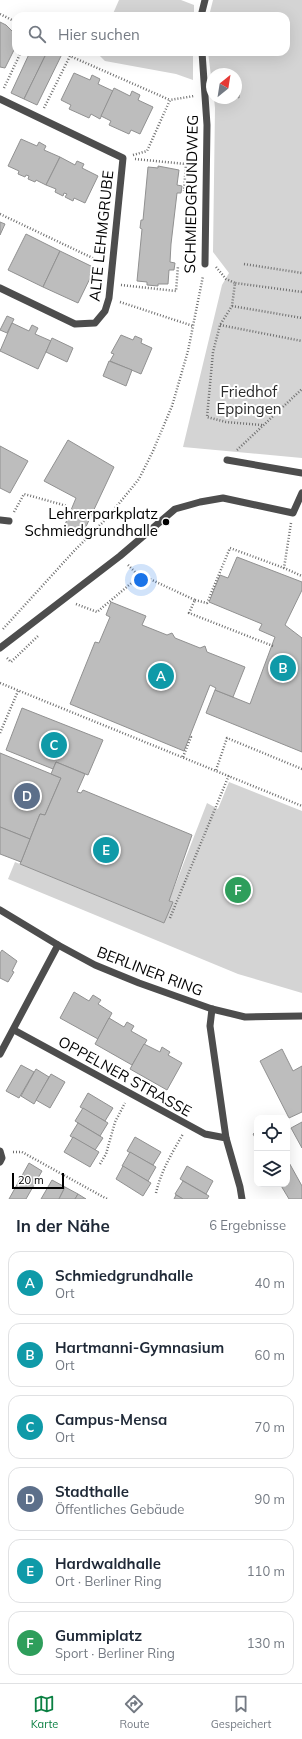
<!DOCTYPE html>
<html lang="de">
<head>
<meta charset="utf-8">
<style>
  body { margin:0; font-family:Mulish,sans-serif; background:#f2f2f3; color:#1f2937 }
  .controls { position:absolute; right:12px; bottom:12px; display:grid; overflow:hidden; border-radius:8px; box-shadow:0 4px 16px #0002 }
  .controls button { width:36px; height:36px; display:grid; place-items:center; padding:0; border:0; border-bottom:1px solid #e0e1e3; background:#fff; color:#1f2937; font:20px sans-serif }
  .compass { position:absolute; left:206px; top:68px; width:36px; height:36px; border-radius:50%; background:#fff; box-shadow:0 4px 16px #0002; rotate:30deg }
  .scale { position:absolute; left:12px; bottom:10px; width:52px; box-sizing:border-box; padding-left:4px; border:2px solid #000; border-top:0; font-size:11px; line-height:14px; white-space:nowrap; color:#000; -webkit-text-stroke:3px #fff; paint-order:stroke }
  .you { position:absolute; left:141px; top:580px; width:14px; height:14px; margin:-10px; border:3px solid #fff; border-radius:50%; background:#1a73e8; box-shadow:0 0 0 6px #1a73e833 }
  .badge { display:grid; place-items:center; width:26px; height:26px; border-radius:50%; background:#0b8043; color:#fff; font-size:13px; font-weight:700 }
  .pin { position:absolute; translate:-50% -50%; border:2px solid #fff; box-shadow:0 1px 4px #0006 }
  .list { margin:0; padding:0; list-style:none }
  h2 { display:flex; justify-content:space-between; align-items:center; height:52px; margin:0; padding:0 16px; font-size:17px }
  h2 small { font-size:13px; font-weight:400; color:#747a83 }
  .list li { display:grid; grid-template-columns:26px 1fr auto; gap:12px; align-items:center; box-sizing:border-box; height:64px; margin:0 8px 8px; padding:0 8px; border:1px solid #e0e1e3; border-radius:12px }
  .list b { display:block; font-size:15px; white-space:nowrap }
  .list p { margin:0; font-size:13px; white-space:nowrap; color:#747a83 }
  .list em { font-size:13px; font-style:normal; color:#747a83 }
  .icon { flex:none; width:22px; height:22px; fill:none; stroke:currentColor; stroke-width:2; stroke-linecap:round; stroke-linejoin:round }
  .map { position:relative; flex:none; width:302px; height:1199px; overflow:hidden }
  .search { position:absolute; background:#fff; box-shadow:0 4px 16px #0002; left:12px; right:12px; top:12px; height:44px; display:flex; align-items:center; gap:10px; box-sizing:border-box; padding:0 14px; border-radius:12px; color:#747a83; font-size:15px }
  .sheet { height:484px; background:#fff }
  nav { display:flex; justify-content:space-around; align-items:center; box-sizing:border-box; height:56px; border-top:1px solid #e0e1e3; background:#fff; font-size:11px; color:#747a83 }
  nav a { display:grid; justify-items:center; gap:2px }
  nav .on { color:#0b8043 }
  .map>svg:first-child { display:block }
  .green { fill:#d4d4d4 }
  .building { fill:#bdbdbd; stroke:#919191 }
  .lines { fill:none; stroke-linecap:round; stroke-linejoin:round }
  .path { stroke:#6f6f6f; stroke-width:2.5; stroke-dasharray:1 2; stroke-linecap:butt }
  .minor { stroke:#4d4d4d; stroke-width:7 }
  .poi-dot { fill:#000; stroke:#fff; stroke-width:1.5 }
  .labels { text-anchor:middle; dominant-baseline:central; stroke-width:4; stroke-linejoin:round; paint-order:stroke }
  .street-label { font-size:15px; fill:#000; stroke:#fff }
  .park-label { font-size:15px; fill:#2b2b2b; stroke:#fff }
  .poi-label { font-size:15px; fill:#000; stroke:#fff; text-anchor:end }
</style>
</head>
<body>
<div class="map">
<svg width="302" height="1199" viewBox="0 0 302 1199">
  <rect width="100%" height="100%" fill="#fff"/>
  <!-- green -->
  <g class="green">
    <polygon points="119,0 181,0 194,5 194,16 112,16"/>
    <polygon points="213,0 302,0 302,458 183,447 222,285 229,273 213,252 215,108 214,98 236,98 236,74 212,74 212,84 208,52 286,52 286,16 209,16"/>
    <polygon points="96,52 193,52 193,80 176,74 105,61"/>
    <polygon points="229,782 302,811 302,993 238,974 8,879 15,862 164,923 173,902 169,901 207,803 218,809"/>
  </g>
  <!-- building -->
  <g class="building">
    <polygon points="0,22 6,25 16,35 16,46 5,68 0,67"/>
    <polygon points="30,52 47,52 24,99 11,93"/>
    <polygon points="47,52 63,52 37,105 24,99"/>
    <polygon points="74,73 90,80 92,75 100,79 98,84 113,91 100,119 91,114 89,118 69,109 71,105 61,100"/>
    <polygon points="236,86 240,87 239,98 236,97"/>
    <polygon points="114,88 130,96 132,91 140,95 138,100 153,107 140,134 131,130 129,134 109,125 111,121 101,116"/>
    <polygon points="21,139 37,146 39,142 46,146 44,150 60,157 46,185 36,180 35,182 28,179 29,176 26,175 25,177 18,174 19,171 8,166"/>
    <polygon points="60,157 75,165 77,161 84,164 82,168 98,176 85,203 74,198 73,201 65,197 67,194 64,193 63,196 55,192 56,189 46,185"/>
    <polygon points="158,166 179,170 177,185 182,186 181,193 177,193 171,244 170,262 175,263 174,270 169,270 168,284 158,284 158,286 147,285 147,282 137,281 142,229 140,228 141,220 143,220 148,167 158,168"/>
    <polygon points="0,222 5,224 0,235"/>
    <polygon points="26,234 60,251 43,287 8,270"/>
    <polygon points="60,251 95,268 78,303 43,287"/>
    <polygon points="7,316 14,319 7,333 0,330"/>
    <polygon points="12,323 29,331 32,325 38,328 35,334 51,341 38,369 0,351"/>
    <polygon points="121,335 133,340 135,336 142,339 141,343 152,348 141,374 110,361 114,354 111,353"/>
    <polygon points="52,338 73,348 67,362 46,352"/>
    <polygon points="109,361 132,370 126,386 103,376"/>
    <polygon points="68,440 114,467 83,533 64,527 76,498 44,481"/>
    <polygon points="0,446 28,461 10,493 0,488"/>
    <polygon points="237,557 302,582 302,590 285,625 302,638 302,752 206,713 215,690 250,704 275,637 259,630 262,624 209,602 220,575 228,578"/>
    <polygon points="111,602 146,616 142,625 167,635 172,633 175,638 200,648 205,646 207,652 245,667 233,697 215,690 216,688 210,685 184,751 70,704 95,642 99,643 110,617 106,615"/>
    <polygon points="22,708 103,740 88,775 56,762 53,769 6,750"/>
    <polygon points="0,753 61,778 45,815 40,814 30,839 0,827"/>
    <polygon points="56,762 85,774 77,792 81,793 83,790 192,835 169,901 173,902 164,923 20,864 40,814 45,815 61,778 51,774"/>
    <polygon points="0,827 30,839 21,862 0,854"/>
    <polygon points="2,950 17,961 12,971 14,972 8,982 0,978 0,953"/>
    <polygon points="74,992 89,1001 93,995 101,1000 98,1004 112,1013 98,1039 60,1018"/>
    <polygon points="109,1018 124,1027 127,1022 134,1026 131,1031 147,1040 132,1065 95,1044"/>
    <polygon points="144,1044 160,1052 162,1047 170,1052 168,1055 182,1063 167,1090 130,1069"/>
    <polygon points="282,1049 293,1071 302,1066 302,1112 289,1118 260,1061"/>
    <polygon points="21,1065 34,1072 19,1098 6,1091"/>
    <polygon points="36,1069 49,1077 34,1104 21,1096"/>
    <polygon points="51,1074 65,1082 50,1108 36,1100"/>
    <polygon points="88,1093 113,1108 105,1121 80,1107"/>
    <polygon points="83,1108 108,1123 100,1136 75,1121"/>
    <polygon points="302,1122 302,1148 291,1128"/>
    <polygon points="78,1123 103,1138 95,1150 70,1136"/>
    <polygon points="257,1131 257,1141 253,1134"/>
    <polygon points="73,1137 99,1152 90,1167 64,1152"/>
    <polygon points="135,1137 161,1152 153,1165 127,1151"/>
    <polygon points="130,1152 156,1167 148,1181 122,1166"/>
    <polygon points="287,1159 302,1186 302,1199 289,1199 280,1184 287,1184"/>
    <polygon points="29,1163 42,1171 26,1199 9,1199"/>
    <polygon points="123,1166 151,1183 143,1196 116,1179"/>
    <polygon points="187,1166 213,1181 206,1194 180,1179"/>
    <polygon points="52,1180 65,1187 59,1199 41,1199"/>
    <polygon points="183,1181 209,1196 207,1199 183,1199 175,1194"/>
    <polygon points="65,1187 78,1194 75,1199 59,1199"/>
    <polygon points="78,1194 86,1199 75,1199"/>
    <polygon points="176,1195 183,1199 174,1199"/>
  </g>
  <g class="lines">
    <!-- path -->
    <g class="path">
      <polyline points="0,14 16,22"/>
      <polyline points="4,88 21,52"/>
      <polyline points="44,108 70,56 170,100"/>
      <polyline points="133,155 147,151 170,100 194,96"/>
      <polyline points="135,159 186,164 184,191"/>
      <polyline points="0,214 101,262"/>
      <polyline points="244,264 302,273"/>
      <polyline points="216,267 226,279 235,283"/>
      <polyline points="121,285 176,291 178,266"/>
      <polyline points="120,302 193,326"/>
      <polyline points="232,306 302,318"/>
      <polyline points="220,325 302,341"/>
      <polyline points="262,425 226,422 207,417 213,352 220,325 232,306 235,283 302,292"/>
      <polyline points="237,450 302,389"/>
      <polyline points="14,512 24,494 67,506"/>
      <polyline points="291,523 284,568 302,576"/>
      <polyline points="128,565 139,576"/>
      <polyline points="195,600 207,603 230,548 284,568"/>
      <polyline points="76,604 97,612 141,575 195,600 189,613 273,646"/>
      <polyline points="3,629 74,551 108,517 139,479 153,451 172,406 188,351 203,276"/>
      <polyline points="7,658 11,662 39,635"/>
      <polyline points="0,683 302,806"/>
      <polyline points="0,733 18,691"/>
      <polyline points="183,757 191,737 189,736"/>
      <polyline points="216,770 227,738 302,769"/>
      <polyline points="170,918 229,775"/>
      <polyline points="13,1152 22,1152 107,1199"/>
      <polyline points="100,1164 106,1154 115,1122 125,1103"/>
      <path d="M 156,1193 C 161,1171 172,1153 183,1134"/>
    </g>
    <!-- minor -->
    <g class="minor">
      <polyline points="201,16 205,0"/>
      <polyline points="202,52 207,125 205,264"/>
      <polyline points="0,99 123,158 109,298 105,311 95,323 75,324 0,288"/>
      <polyline points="227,460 302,473"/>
      <polyline points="0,520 9,521"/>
      <polyline points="0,648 120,556 175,509 200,502 223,498 293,513 302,493"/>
      <polyline points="0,910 58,945 95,965 139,983 212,1009 245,1017 302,1016"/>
      <polyline points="212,1009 210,1026 226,1138"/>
      <polyline points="14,1030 205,1134 226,1138 240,1187 242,1199"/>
      <polyline points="0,1054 58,945"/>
      <polyline points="0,1151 2,1158 0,1162"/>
    </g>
  </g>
  <!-- markers -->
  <circle class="poi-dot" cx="166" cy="522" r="4"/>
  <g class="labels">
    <!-- street labels -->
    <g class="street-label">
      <text transform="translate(191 194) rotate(-89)">SCHMIEDGRUNDWEG</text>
      <text transform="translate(101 236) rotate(-84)">ALTE LEHMGRUBE</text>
      <text transform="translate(150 971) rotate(21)">BERLINER RING</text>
      <text transform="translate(125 1076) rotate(29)">OPPELNER STRASSE</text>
    </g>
    <!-- park labels -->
    <g class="park-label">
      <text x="249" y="391">Friedhof<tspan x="249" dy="17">Eppingen</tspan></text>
    </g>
    <!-- poi labels -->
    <g class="poi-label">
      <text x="158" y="513">Lehrerparkplatz<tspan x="158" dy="17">Schmiedgrundhalle</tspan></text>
    </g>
  </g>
</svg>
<div class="controls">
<button><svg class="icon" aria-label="locate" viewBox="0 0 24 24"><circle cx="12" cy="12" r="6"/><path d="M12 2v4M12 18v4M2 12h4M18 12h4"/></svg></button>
<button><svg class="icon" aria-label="layers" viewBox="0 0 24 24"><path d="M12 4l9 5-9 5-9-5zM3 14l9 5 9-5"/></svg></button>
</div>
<svg class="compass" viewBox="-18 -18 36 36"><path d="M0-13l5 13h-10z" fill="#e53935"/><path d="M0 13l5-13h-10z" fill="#747a83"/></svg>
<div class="scale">20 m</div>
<div class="you"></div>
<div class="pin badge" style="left:161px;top:676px;background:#0f9aa8">A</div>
<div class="pin badge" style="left:283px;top:668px;background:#0f9aa8">B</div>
<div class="pin badge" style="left:54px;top:745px;background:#0f9aa8">C</div>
<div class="pin badge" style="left:27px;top:796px;background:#5c6f8a">D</div>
<div class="pin badge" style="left:106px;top:850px;background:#0f9aa8">E</div>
<div class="pin badge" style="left:238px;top:890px;background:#2e9e5b">F</div>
<div class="search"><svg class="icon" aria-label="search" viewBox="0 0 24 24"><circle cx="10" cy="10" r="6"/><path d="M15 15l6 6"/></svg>Hier suchen</div>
</div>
<section class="sheet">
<h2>In der Nähe<small>6 Ergebnisse</small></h2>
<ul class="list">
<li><span class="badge" style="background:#0f9aa8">A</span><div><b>Schmiedgrundhalle</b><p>Ort</p></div><em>40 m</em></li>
<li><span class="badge" style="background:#0f9aa8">B</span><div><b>Hartmanni-Gymnasium</b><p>Ort</p></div><em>60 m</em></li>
<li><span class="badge" style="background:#0f9aa8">C</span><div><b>Campus-Mensa</b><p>Ort</p></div><em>70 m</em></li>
<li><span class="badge" style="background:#5c6f8a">D</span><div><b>Stadthalle</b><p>Öffentliches Gebäude</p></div><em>90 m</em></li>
<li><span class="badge" style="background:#0f9aa8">E</span><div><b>Hardwaldhalle</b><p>Ort · Berliner Ring</p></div><em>110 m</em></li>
<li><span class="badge" style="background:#2e9e5b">F</span><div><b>Gummiplatz</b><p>Sport · Berliner Ring</p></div><em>130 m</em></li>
</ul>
</section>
<nav>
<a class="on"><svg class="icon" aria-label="map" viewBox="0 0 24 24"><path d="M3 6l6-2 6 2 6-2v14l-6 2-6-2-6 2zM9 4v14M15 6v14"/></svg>Karte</a>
<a><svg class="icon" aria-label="directions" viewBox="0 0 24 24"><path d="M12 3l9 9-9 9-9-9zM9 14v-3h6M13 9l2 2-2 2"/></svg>Route</a>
<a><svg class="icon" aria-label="saved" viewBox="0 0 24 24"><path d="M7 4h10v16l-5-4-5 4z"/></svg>Gespeichert</a>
</nav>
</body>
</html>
